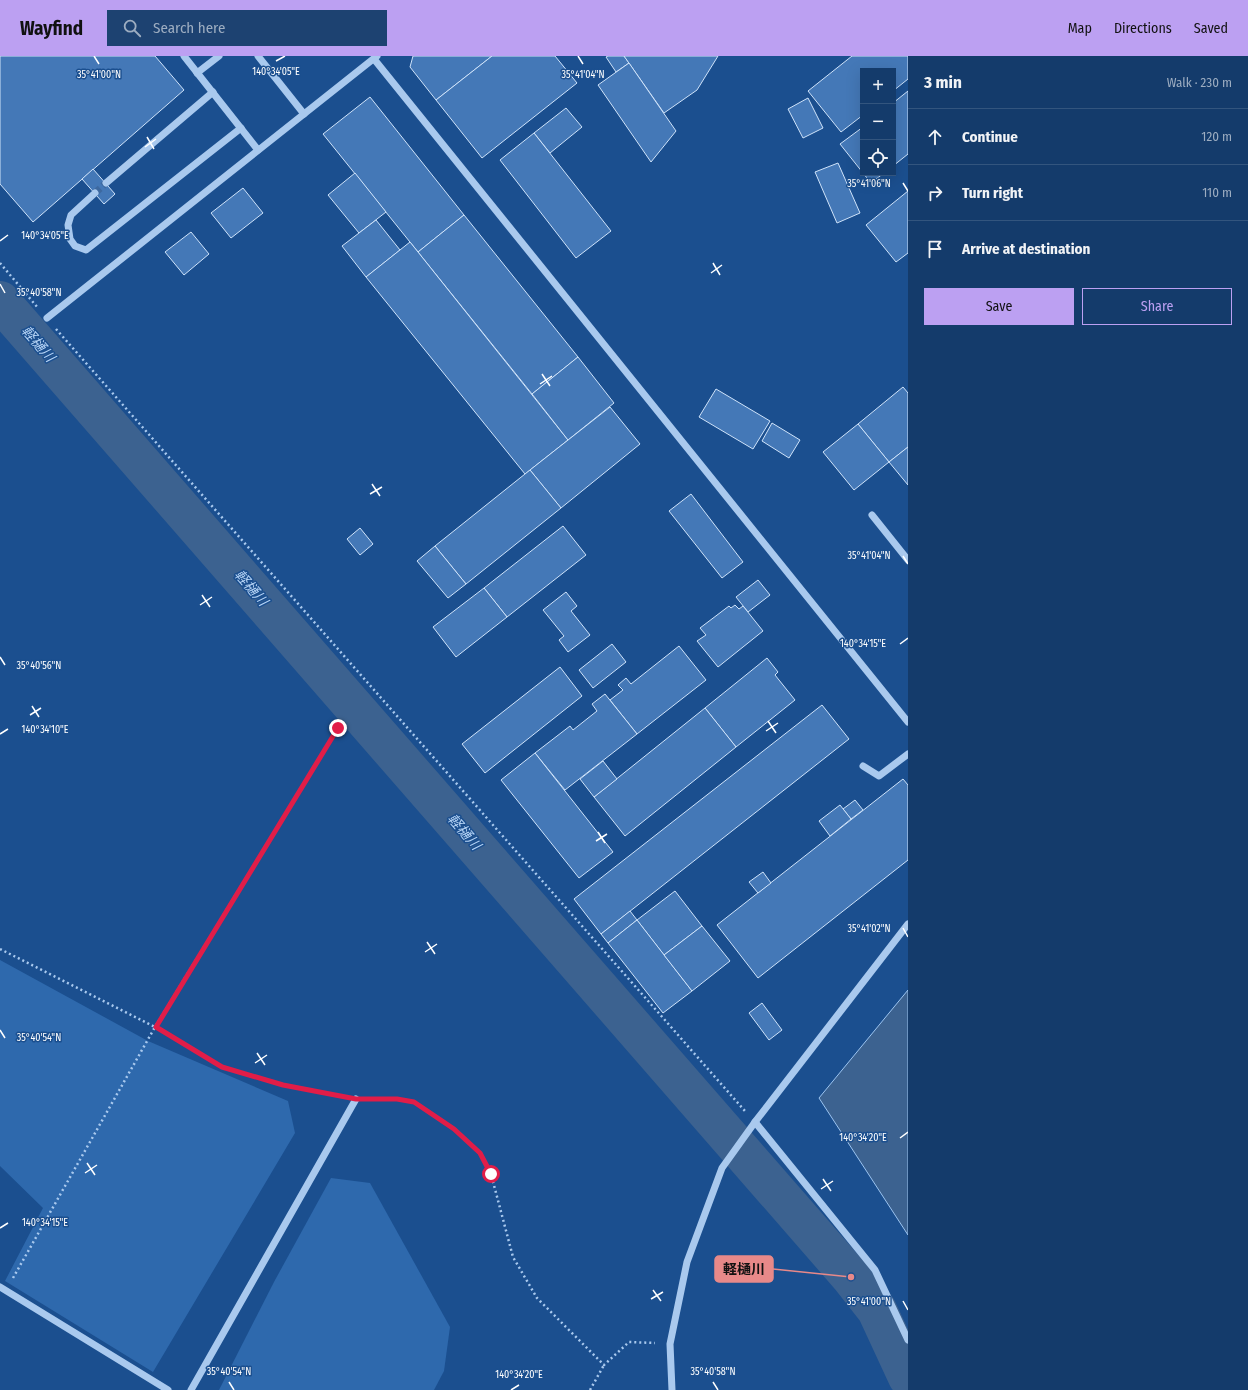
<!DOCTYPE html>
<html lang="en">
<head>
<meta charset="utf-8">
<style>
  body { margin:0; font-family:"Fira Sans Condensed","Noto Sans JP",sans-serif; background:#1d4271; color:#f1f3f6 }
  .controls { position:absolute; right:12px; top:12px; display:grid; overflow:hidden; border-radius:0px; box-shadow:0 4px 16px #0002 }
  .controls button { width:36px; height:36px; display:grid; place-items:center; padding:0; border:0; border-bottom:1px solid #33557e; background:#143b6b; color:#f1f3f6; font:20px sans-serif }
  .stop { position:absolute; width:12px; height:12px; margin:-9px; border:3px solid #e11d48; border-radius:50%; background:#fff }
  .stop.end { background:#e11d48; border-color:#fff; box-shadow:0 1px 4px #0008 }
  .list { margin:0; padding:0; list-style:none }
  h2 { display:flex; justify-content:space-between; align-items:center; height:52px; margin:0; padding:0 16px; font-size:17px }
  h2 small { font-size:13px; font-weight:400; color:#9dadc1 }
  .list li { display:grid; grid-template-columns:26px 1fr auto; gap:12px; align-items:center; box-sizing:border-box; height:56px; padding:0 16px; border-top:1px solid #33557e }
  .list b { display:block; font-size:15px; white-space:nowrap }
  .list em { font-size:13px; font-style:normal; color:#9dadc1 }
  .actions { display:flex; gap:8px; padding:12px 16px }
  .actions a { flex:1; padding:9px 0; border:1px solid #bca0f2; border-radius:0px; text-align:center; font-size:14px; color:#bca0f2 }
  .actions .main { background:#bca0f2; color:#111 }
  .icon { flex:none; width:22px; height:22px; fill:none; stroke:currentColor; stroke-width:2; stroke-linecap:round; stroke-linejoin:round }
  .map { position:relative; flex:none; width:908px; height:1334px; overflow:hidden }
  header { display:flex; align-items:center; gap:24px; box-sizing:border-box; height:56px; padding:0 20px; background:#bca0f2; color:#111 }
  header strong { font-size:19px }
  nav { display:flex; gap:22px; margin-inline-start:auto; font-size:14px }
  .search { width:280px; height:36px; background:#1d4271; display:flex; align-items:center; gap:10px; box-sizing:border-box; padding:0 14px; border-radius:0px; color:#9dadc1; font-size:15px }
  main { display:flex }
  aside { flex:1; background:#143b6b }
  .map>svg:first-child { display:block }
  .green { fill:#2e69ad }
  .water { fill:#3c6290; stroke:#9cc4f0 }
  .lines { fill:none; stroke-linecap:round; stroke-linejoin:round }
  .river { stroke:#3c6290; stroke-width:40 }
  .building { fill:#4478b7; stroke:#cfe3fa }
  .minor-tunnel { stroke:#3d69a0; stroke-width:7; stroke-dasharray:7 3.5; stroke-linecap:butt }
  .path { stroke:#a9c9ee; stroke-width:2.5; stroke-dasharray:2 3; stroke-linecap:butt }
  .minor { stroke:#a9c9ee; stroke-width:7 }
  .route { stroke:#e11d48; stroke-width:5 }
  .ticks { fill:none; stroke:#fff; stroke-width:1.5 }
  .labels { text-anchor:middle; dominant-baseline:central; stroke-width:3; stroke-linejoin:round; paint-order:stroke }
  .water-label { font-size:14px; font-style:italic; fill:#b5d3f5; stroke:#1b4f8f }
  .ticks-label { font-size:10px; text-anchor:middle; fill:#fff; stroke:#1b4f8f; stroke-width:3; stroke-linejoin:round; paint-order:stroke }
  .leader { fill:none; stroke:#e88989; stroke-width:1.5 }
  .callout-dot { fill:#e88989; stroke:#1b4f8f; stroke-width:1.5 }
  .callout { fill:#e88989; stroke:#e88989; stroke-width:1.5 }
  .callout-label { font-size:14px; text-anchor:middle; font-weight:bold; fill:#111 }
</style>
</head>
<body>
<header>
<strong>Wayfind</strong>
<div class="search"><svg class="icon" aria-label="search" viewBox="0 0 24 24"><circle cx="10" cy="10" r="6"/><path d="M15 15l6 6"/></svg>Search here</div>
<nav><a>Map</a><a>Directions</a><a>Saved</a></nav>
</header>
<main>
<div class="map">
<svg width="908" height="1334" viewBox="0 0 908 1334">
  <rect width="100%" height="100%" fill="#1b4f8f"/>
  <!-- green -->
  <g class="green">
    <polygon points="0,904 148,985 288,1045 295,1077 153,1316 5,1225 43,1152 0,1110"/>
    <polygon points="331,1122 370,1127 450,1271 444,1315 434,1334 219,1334 274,1226"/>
  </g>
  <!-- water -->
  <polygon class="water" points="908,934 908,1179 819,1042"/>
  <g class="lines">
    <!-- river -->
    <polyline class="river" points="0,245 851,1221 877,1254 908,1321"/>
  </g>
  <!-- building -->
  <g class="building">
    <polygon points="0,0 155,0 184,34 33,166 0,128"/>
    <polygon points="413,0 492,0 436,44 410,11"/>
    <polygon points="492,0 555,0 577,27 482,102 436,44"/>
    <polygon points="608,0 624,0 629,7 616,16 606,1"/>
    <polygon points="624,0 718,0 697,34 664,57"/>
    <polygon points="852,0 908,0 908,23 893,35 893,15 863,15 863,59 841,76 808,35"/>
    <polygon points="629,7 676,75 651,106 598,29"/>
    <polygon points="908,35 908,98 893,110 893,47"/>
    <polygon points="370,41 464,159 418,196 323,78"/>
    <polygon points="808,42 823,72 803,82 788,53"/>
    <polygon points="566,52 582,71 550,97 534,77"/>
    <polygon points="863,71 863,117 840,88"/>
    <polygon points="534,77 611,175 576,202 500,104"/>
    <polygon points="838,107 860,157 837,167 815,116"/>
    <polygon points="93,113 115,138 104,148 82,123"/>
    <polygon points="355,117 386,156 359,177 328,139"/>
    <polygon points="863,117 884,117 871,127"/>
    <polygon points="243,132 263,157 231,182 211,157"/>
    <polygon points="908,135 908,197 896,206 866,169"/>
    <polygon points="464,159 578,301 532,338 418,196"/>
    <polygon points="376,164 400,194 366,221 342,190"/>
    <polygon points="191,176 209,198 184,219 165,196"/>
    <polygon points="410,186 568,384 525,418 366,221"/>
    <polygon points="578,301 614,347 568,384 532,338"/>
    <polygon points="903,331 908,337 908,391 889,406 858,368"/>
    <polygon points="716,333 770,365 753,393 699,361"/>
    <polygon points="610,351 640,388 561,452 530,414"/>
    <polygon points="772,367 800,384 789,402 762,385"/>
    <polygon points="858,368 889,406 854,434 823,396"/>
    <polygon points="908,391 908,429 889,406"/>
    <polygon points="530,414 561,452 466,528 435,490"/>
    <polygon points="691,438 743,506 722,522 669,455"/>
    <polygon points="563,470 586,499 507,561 484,532"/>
    <polygon points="360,472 373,488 360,499 347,483"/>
    <polygon points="435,490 466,528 448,542 417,505"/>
    <polygon points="758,524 770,539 748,556 736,541"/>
    <polygon points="484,532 507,561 456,601 433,571"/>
    <polygon points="566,536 577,550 571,555 590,579 568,596 559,584 564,580 543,554"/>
    <polygon points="735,549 739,553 743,550 763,575 718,611 697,585 706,579 700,572 729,550 731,552"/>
    <polygon points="612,588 626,606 593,632 579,614"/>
    <polygon points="679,590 706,624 637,678 610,644 623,634 618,629 626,622 631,628"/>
    <polygon points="767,602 778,616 775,619 795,644 736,691 705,652"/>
    <polygon points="560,611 582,640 485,717 462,688"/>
    <polygon points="605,638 637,678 565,734 535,697 570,670 573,674 597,655 592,648"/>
    <polygon points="822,649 849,683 601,878 574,843"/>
    <polygon points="705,652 736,691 625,780 594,741"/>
    <polygon points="535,697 613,796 579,822 501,724"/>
    <polygon points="603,705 617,723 594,741 580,723"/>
    <polygon points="903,723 908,729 908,804 758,922 717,869"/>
    <polygon points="855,744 863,754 851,763 843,753"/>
    <polygon points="840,749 851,763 830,780 819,765"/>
    <polygon points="763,816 771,827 758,837 749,826"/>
    <polygon points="675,835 702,870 664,899 637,864"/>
    <polygon points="630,855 637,864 608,887 601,878"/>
    <polygon points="637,864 692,935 663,957 608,887"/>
    <polygon points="702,870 730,905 692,935 664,899"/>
    <polygon points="762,947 782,974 769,984 749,957"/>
  </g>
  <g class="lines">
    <!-- minor-tunnel -->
    <polyline class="minor-tunnel" points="95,137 106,127"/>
    <!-- path -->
    <g class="path">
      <polyline points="0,207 38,252"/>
      <polyline points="56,273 745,1055"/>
      <polyline points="0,893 155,971 222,1011 283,1029 340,1040"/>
      <polyline points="369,1043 397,1043 414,1046 454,1073 480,1097 491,1118 513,1201 537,1242 604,1309 629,1286 655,1287"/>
      <polyline points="13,1222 155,971 338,672"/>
      <polyline points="590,1334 604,1309"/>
    </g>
    <!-- minor -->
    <g class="minor">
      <polyline points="184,0 258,94"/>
      <polyline points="258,0 304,58"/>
      <polyline points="374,3 908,666"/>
      <polyline points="197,17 219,0"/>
      <polyline points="106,127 213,36"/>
      <polyline points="95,137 71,159 68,169 70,183 75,190 86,194 241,72"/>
      <polyline points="47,262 377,0"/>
      <polyline points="872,459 908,504"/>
      <polyline points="863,710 879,720 908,698"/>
      <polyline points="755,1066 875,1214 908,1284"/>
      <polyline points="0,1231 168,1334"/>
      <polyline points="191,1334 356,1043"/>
      <polyline points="672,1334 670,1288 687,1206 722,1112 755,1066 908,868"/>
    </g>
  </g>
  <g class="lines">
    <!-- route -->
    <polyline class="route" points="338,672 156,971 222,1011 283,1029 356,1043 397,1043 414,1046 454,1073 480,1097 491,1118"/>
  </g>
  <!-- ticks -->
  <path class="ticks" d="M 94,0 L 99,8M 578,0 L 583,8M 276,5 L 285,0M 147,81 L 154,93M 145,91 L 156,83M 903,127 L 908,135M 0,185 L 8,179M 713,207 L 720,219M 711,217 L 722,209M 0,228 L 5,237M 542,318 L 550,330M 540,328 L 552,320M 372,428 L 380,440M 370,438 L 382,431M 903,500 L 908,508M 202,539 L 210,551M 200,549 L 212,541M 900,588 L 908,582M 0,601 L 5,609M 32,650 L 39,661M 30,659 L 41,652M 768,665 L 776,677M 766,675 L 778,667M 0,678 L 8,673M 598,776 L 605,787M 596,785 L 607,778M 903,872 L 908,881M 427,886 L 435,898M 425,896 L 437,888M 0,974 L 5,982M 257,997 L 265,1009M 255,1007 L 267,999M 900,1082 L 908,1076M 87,1107 L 95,1119M 85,1117 L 97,1109M 823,1123 L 831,1135M 821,1133 L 833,1125M 0,1172 L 8,1167M 653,1234 L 661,1245M 651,1243 L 663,1236M 903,1245 L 908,1254M 229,1326 L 234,1334M 713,1326 L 718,1334M 511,1334 L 519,1329"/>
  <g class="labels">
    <!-- water labels -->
    <g class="water-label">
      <text transform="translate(38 288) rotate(49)">軽樋川</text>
      <text transform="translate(251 532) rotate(49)">軽樋川</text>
      <text transform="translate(464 776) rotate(49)">軽樋川</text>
    </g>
  </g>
  <g class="ticks-label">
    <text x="276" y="19">140°34'05"E</text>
    <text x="99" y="22">35°41'00"N</text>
    <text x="583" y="22">35°41'04"N</text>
    <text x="869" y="131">35°41'06"N</text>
    <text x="45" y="183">140°34'05"E</text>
    <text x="39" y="240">35°40'58"N</text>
    <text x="869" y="503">35°41'04"N</text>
    <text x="863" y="591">140°34'15"E</text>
    <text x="39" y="613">35°40'56"N</text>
    <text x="45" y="677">140°34'10"E</text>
    <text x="869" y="876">35°41'02"N</text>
    <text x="39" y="985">35°40'54"N</text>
    <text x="863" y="1085">140°34'20"E</text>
    <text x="45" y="1170">140°34'15"E</text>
    <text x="869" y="1249">35°41'00"N</text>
    <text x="229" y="1319">35°40'54"N</text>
    <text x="713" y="1319">35°40'58"N</text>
    <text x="519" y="1322">140°34'20"E</text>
  </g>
  <!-- callouts -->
  <path class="leader" d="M851 1221L773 1213"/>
  <circle class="callout-dot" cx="851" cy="1221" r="4"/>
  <rect class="callout" x="715" y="1200" width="58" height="26" rx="4"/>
  <g class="callout-label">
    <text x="744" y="1218">軽樋川</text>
  </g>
</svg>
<div class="controls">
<button>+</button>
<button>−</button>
<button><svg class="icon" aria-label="locate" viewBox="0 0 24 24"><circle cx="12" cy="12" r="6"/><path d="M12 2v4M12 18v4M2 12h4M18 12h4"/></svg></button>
</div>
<div class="stop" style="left:491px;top:1118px"></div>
<div class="stop end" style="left:338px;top:672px"></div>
</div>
<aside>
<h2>3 min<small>Walk · 230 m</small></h2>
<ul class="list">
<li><svg class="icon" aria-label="ahead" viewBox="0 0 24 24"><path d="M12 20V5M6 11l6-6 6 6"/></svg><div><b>Continue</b></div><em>120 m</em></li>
<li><svg class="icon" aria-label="right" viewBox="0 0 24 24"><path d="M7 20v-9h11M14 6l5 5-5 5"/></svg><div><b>Turn right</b></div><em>110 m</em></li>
<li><svg class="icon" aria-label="arrive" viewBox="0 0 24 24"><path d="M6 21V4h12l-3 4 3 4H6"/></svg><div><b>Arrive at destination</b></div></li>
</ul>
<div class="actions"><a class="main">Save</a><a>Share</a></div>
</aside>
</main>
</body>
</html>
